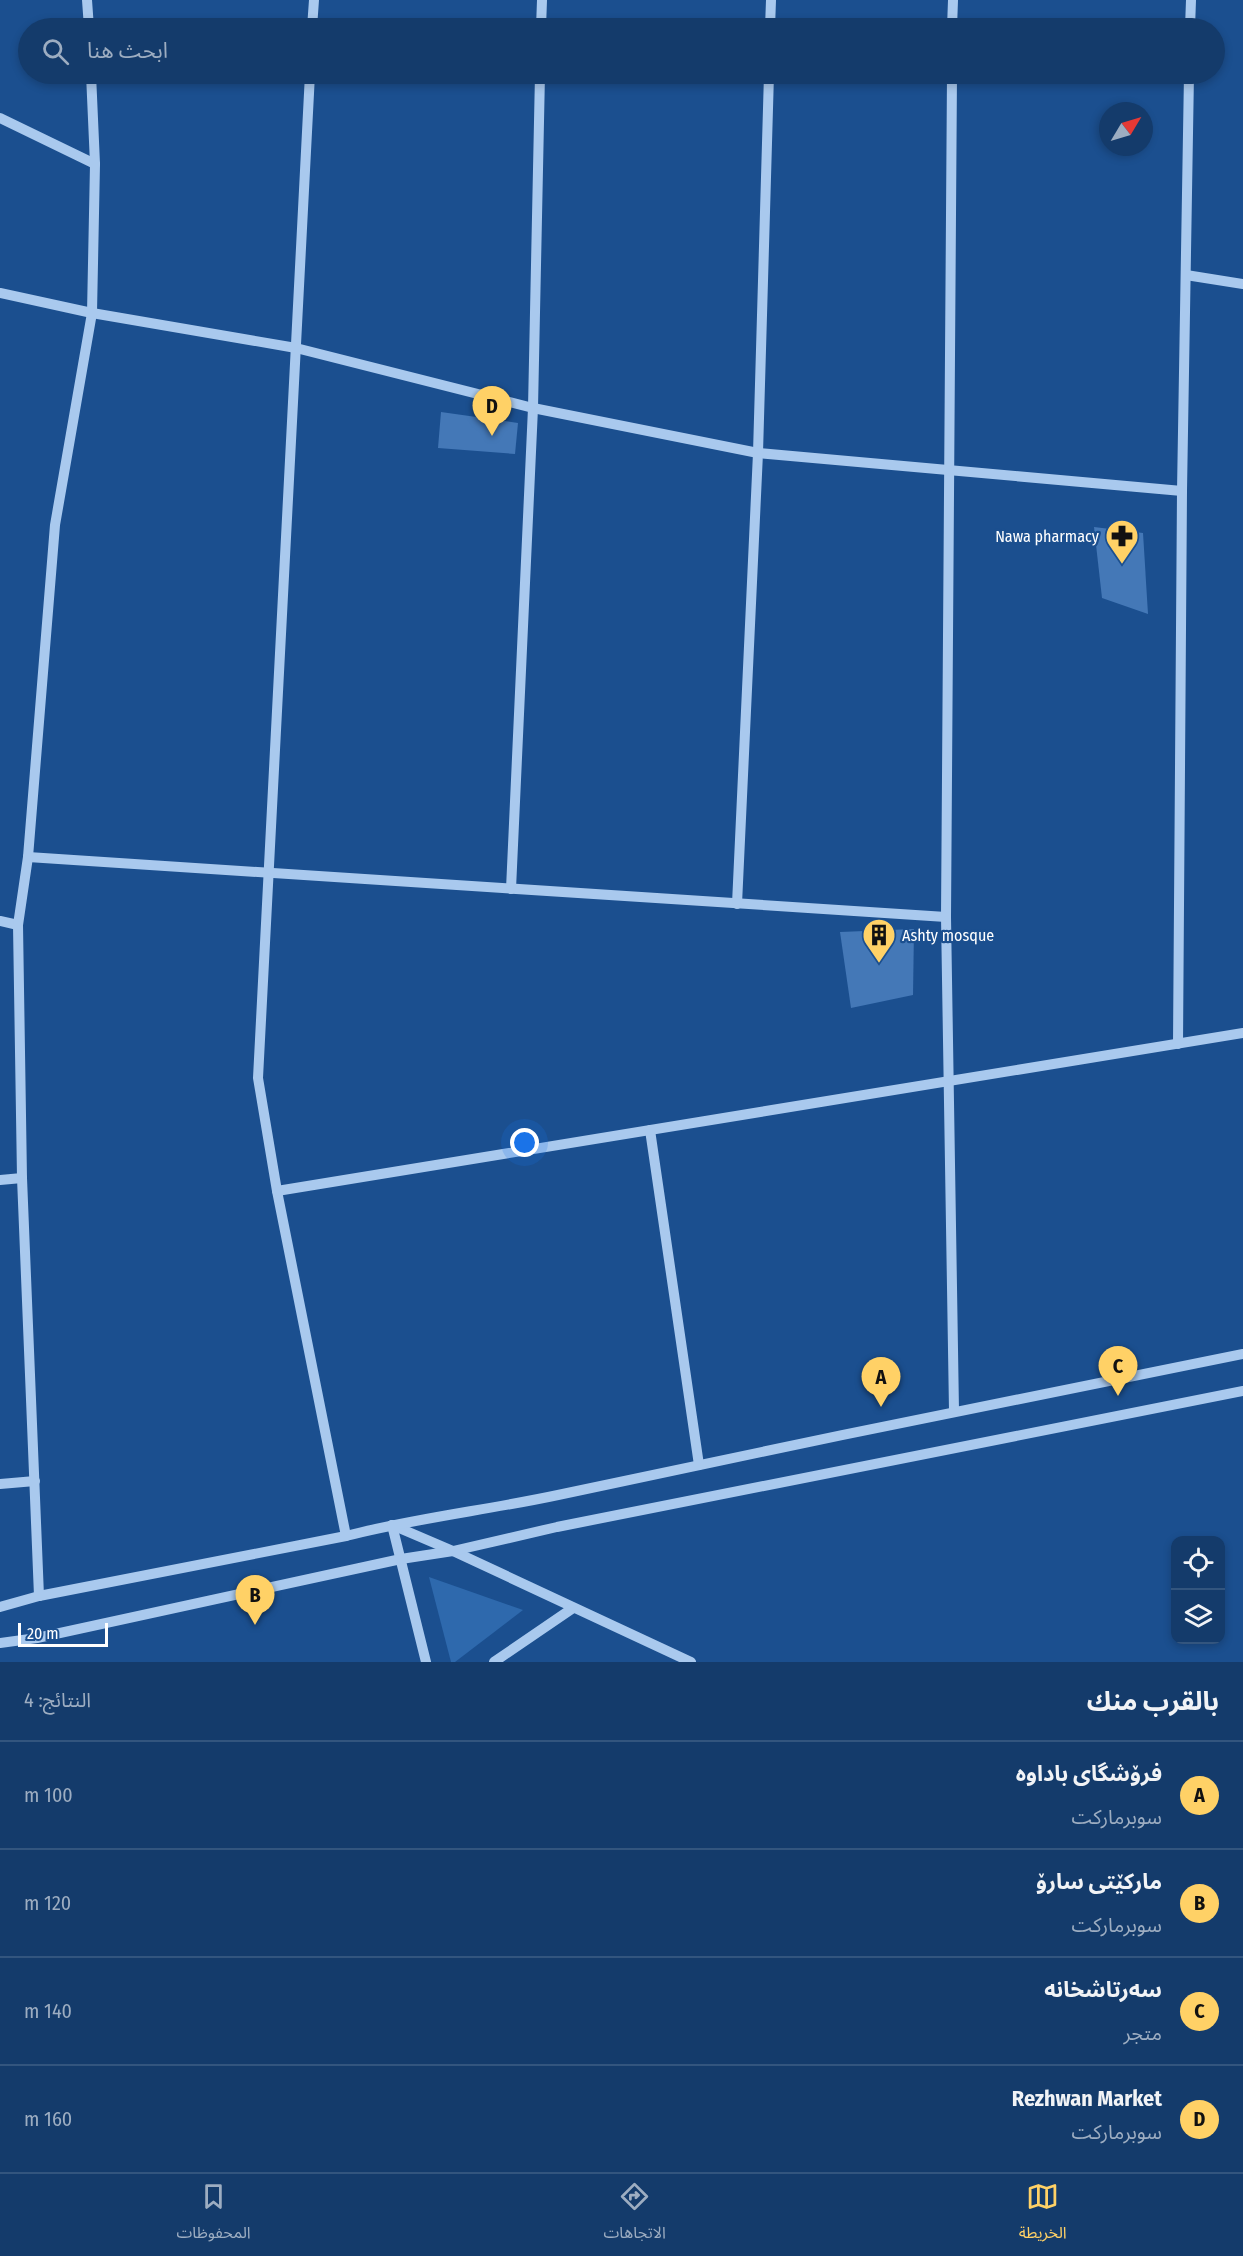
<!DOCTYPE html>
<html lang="ar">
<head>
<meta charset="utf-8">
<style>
  body { margin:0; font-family:"Fira Sans Condensed","Noto Sans Arabic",sans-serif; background:#214673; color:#f1f3f6; direction:rtl }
  .controls { position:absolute; right:18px; bottom:18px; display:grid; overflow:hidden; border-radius:12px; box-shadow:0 3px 9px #0003 }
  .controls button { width:54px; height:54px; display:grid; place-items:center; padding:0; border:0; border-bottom:2px solid #33557e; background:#143b6b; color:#f1f3f6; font:30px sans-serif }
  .compass { position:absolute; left:1099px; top:102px; width:54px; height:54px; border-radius:50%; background:#143b6b; box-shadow:0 3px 9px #0003; rotate:52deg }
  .scale { position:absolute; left:18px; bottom:15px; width:90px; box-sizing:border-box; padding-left:6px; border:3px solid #fff; border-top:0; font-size:16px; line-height:21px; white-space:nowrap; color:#fff; -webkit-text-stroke:4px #1b4f8f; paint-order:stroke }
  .you { position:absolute; left:525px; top:1143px; width:21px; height:21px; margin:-15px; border:4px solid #fff; border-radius:50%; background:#1a73e8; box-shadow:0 0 0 9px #1a73e833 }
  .badge { display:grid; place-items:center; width:39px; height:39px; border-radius:50%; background:#ffd166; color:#111; font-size:20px; font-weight:700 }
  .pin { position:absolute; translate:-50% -50px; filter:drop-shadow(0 2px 3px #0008) }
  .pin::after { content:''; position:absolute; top:32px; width:21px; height:18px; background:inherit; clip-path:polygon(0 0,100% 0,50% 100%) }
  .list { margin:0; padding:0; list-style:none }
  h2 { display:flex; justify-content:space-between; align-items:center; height:78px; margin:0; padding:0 24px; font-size:26px }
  h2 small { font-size:20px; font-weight:400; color:#9dadc1 }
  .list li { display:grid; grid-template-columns:39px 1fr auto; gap:18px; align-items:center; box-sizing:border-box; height:108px; padding:0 24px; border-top:2px solid #33557e }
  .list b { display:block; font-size:22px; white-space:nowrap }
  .list p { margin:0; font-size:20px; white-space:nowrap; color:#9dadc1 }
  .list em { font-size:20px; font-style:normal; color:#9dadc1 }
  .icon { flex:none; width:33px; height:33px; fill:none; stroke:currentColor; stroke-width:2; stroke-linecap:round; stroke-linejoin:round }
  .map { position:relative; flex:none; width:1243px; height:1662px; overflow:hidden; direction:ltr }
  .search { position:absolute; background:#143b6b; box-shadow:0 3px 9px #0003; left:18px; right:18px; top:18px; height:66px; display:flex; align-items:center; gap:15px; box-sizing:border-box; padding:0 21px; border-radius:33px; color:#9dadc1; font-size:22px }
  .sheet { height:510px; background:#143b6b }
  nav { display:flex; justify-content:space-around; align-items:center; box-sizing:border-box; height:84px; border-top:2px solid #33557e; background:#143b6b; font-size:16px; color:#9dadc1 }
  nav a { display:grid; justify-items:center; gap:3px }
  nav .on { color:#ffd166 }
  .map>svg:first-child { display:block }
  .green { fill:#2e69ad }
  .building { fill:#4478b7 }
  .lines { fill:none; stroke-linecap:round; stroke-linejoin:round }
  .minor { stroke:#a9c9ee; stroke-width:10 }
  .labels { text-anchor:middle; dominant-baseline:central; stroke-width:4.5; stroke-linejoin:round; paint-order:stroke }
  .poi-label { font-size:16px; fill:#fff; stroke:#1b4f8f; text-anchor:end }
</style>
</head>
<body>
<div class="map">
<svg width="1243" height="1662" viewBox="0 0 1243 1662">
  <rect width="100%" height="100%" fill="#1b4f8f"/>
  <!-- green -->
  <polygon class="green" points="429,1577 523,1610 455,1662 451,1662"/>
  <!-- building -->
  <g class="building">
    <polygon points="441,412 518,423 515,454 438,448"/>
    <polygon points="1094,527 1143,533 1148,614 1102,598"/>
    <polygon points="914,929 913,995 851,1008 840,932"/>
  </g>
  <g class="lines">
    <!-- minor -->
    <g class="minor">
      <polyline points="87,0 89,28"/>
      <polyline points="312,28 314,0"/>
      <polyline points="541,28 542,0"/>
      <polyline points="770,28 771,0"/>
      <polyline points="952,28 953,0"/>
      <polyline points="1190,28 1191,0"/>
      <polyline points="310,74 258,1078 277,1191 346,1536"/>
      <polyline points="952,74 946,917 954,1411"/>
      <polyline points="0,118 95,164"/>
      <polyline points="1186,275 1243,284"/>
      <polyline points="0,293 92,313 296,348 533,408 758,453 1182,491"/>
      <polyline points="28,857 946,917"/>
      <polyline points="511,889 533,408 540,74"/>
      <polyline points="737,904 758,453 769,74"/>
      <polyline points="0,921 18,925"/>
      <polyline points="1178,1044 1182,491 1189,74"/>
      <polyline points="650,1130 699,1465"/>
      <polyline points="0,1180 22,1178"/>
      <polyline points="277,1191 1243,1033"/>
      <polyline points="0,1484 35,1481"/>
      <polyline points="392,1525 453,1551 691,1662"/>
      <polyline points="392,1525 426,1662"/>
      <polyline points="39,1596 22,1178 18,925 28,857 55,525 92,313 95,164 91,74"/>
      <path d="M 0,1607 L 39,1596 L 346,1536 C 416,1518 488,1510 558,1495 C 786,1446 1014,1399 1243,1354"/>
      <polyline points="0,1643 37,1638 401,1559 453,1551 557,1527 1243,1391"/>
      <polyline points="494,1662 573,1608"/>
    </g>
  </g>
  <!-- icons -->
  <defs>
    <g id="pharmacy-pin" transform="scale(1.725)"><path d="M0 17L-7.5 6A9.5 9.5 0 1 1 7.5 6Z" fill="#ffd166" stroke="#1b4f8f"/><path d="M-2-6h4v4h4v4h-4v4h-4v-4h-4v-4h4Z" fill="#111"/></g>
    <g id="building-pin" transform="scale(1.725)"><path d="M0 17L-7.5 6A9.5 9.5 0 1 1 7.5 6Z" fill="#ffd166" stroke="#1b4f8f"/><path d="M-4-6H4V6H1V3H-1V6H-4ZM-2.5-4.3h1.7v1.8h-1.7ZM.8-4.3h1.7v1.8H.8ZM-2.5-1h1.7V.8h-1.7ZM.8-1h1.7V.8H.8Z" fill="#111"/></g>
  </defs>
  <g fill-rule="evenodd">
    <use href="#pharmacy-pin" x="1122" y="536"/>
    <use href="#building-pin" x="879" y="935"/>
  </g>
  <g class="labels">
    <!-- poi labels -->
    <g class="poi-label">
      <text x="1099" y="536">Nawa pharmacy</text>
      <text x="902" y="935" text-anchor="start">Ashty mosque</text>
    </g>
  </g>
</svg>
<div class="controls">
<button><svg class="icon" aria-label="locate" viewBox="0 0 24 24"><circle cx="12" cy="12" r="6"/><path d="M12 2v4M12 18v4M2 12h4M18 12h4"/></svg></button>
<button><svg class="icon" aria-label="layers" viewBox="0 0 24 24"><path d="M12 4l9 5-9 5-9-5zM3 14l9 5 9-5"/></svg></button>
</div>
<svg class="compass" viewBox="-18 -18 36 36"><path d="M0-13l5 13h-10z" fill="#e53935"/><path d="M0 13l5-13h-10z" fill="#9dadc1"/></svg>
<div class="scale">20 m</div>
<div class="you"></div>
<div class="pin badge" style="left:881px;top:1407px">A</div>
<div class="pin badge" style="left:255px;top:1625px">B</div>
<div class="pin badge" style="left:1118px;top:1396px">C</div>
<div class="pin badge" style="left:492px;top:436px">D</div>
<div class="search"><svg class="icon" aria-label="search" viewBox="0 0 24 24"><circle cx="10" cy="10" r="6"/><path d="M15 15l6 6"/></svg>ابحث هنا</div>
</div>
<section class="sheet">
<h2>بالقرب منك<small>النتائج: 4</small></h2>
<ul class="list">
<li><span class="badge">A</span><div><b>فرۆشگای باداوە</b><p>سوبرماركت</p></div><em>100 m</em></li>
<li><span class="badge">B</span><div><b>مارکێتی سارۆ</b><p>سوبرماركت</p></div><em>120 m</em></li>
<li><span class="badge">C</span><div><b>سەرتاشخانە</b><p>متجر</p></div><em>140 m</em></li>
<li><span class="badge">D</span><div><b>Rezhwan Market</b><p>سوبرماركت</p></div><em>160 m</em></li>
</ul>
</section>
<nav>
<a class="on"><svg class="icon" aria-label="map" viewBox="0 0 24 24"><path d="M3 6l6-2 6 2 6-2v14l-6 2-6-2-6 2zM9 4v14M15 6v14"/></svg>الخريطة</a>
<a><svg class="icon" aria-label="directions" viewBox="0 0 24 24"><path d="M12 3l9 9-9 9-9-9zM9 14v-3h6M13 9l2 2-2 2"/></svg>الاتجاهات</a>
<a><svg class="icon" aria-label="saved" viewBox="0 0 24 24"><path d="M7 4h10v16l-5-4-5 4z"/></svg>المحفوظات</a>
</nav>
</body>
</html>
